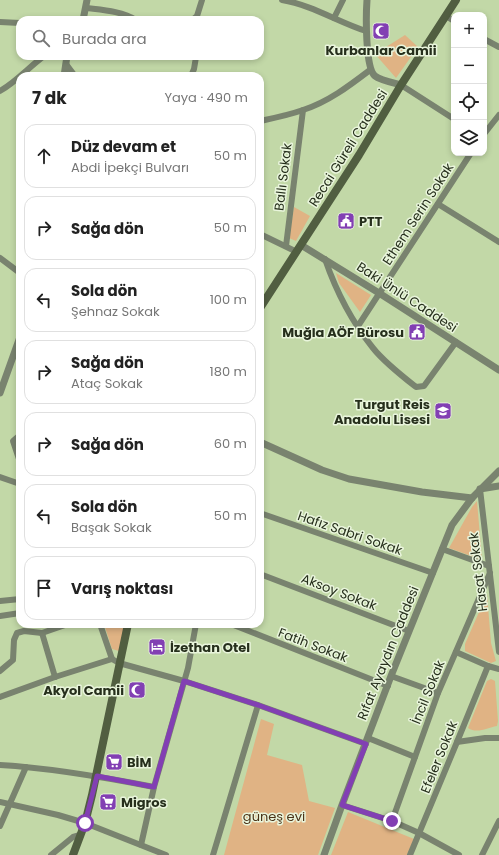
<!DOCTYPE html>
<html lang="tr">
<head>
<meta charset="utf-8">
<style>
  body { margin:0; font-family:Poppins,sans-serif; background:#f2f2f2; color:#222 }
  .controls { position:absolute; right:12px; top:12px; display:grid; overflow:hidden; border-radius:8px; box-shadow:0 2px 6px #0003 }
  .controls button { width:36px; height:36px; display:grid; place-items:center; padding:0; border:0; border-bottom:1px solid #e0e0e0; background:#fff; color:#222; font:20px sans-serif }
  .stop { position:absolute; width:12px; height:12px; margin:-9px; border:3px solid #823fb3; border-radius:50%; background:#fff }
  .stop.end { background:#823fb3; border-color:#fff; box-shadow:0 1px 4px #0008 }
  .list { margin:0; padding:0; list-style:none }
  h2 { display:flex; justify-content:space-between; align-items:center; height:52px; margin:0; padding:0 16px; font-size:17px }
  h2 small { font-size:13px; font-weight:400; color:#767676 }
  .list li { display:grid; grid-template-columns:26px 1fr auto; gap:12px; align-items:center; box-sizing:border-box; height:64px; margin:0 8px 8px; padding:0 8px; border:1px solid #e0e0e0; border-radius:12px }
  .list b { display:block; font-size:15px; white-space:nowrap }
  .list p { margin:0; font-size:13px; white-space:nowrap; color:#767676 }
  .list em { font-size:13px; font-style:normal; color:#767676 }
  .icon { flex:none; width:22px; height:22px; fill:none; stroke:currentColor; stroke-width:2; stroke-linecap:round; stroke-linejoin:round }
  .map { position:relative; flex:none; width:499px; height:855px; overflow:hidden }
  .search { position:absolute; background:#fff; box-shadow:0 2px 6px #0003; left:16px; top:16px; width:248px; height:44px; display:flex; align-items:center; gap:10px; box-sizing:border-box; padding:0 14px; border-radius:12px; color:#767676; font-size:15px }
  .panel { position:absolute; background:#fff; box-shadow:0 2px 6px #0003; left:16px; top:72px; width:248px; height:556px; border-radius:12px }
  .map>svg:first-child { display:block }
  .green { fill:#e0b384 }
  .lines { fill:none; stroke-linecap:round; stroke-linejoin:round }
  .minor { stroke:#79836f; stroke-width:6 }
  .tertiary { stroke:#79836f; stroke-width:7 }
  .secondary { stroke:#515e41; stroke-width:8 }
  .route { stroke:#823fb3; stroke-width:5 }
  .labels { text-anchor:middle; dominant-baseline:central; stroke-width:3; stroke-linejoin:round; paint-order:stroke }
  .poi-label { font-size:13px; font-weight:bold; fill:#262f1c; stroke:#e9f5dc; text-anchor:start }
  .street-label { font-size:13px; fill:#262f1c; stroke:#e9f5dc }
  .park-label { font-size:13px; fill:#4b3318; stroke:#e9f5dc }
</style>
</head>
<body>
<div class="map">
<svg width="499" height="855" viewBox="0 0 499 855">
  <rect width="100%" height="100%" fill="#c2d8a7"/>
  <!-- green -->
  <g class="green">
    <polygon points="405,35 418,47 396,78 375,54"/>
    <polygon points="294,207 310,216 296,241 289,238"/>
    <polygon points="336,273 371,295 360,312 339,283"/>
    <polygon points="477,501 482,560 449,548 472,507"/>
    <polygon points="487,594 491,643 496,661 491,663 465,651 465,644"/>
    <polygon points="104,624 125,624 119,651 112,649"/>
    <path d="M 491,679 L 495,681 L 498,721 L 497,726 C 487,728 477,734 468,728 L 487,681 Z"/>
    <polygon points="261,719 274,724 267,755 302,765 309,801 335,808 318,855 224,855"/>
    <polygon points="348,812 414,839 407,855 331,855"/>
  </g>
  <g class="lines">
    <!-- minor -->
    <g class="minor">
      <path d="M 282,0 C 312,5 338,22 366,31"/>
      <path d="M 86,8 C 102,10 122,11 136,20"/>
      <polyline points="446,16 454,21"/>
      <polyline points="334,18 343,0"/>
      <polyline points="192,20 197,16 202,0"/>
      <polyline points="0,22 20,23"/>
      <polyline points="484,39 499,47"/>
      <polyline points="66,64 75,76"/>
      <polyline points="191,76 194,69 196,57 194,56"/>
      <polyline points="401,85 454,119"/>
      <path d="M 0,91 C 16,82 29,67 44,56"/>
      <path d="M 260,121 C 274,118 289,115 303,110 C 328,102 349,86 370,70"/>
      <polyline points="484,134 499,115"/>
      <polyline points="438,204 499,242"/>
      <polyline points="260,234 297,252"/>
      <polyline points="286,246 303,110"/>
      <polyline points="0,258 20,273"/>
      <path d="M 325,259 C 336,291 352,322 373,348 C 384,362 402,376 416,387 L 424,386 L 456,342"/>
      <polyline points="358,326 471,153"/>
      <polyline points="20,435 13,441 20,462"/>
      <polyline points="0,477 20,484"/>
      <polyline points="480,489 499,652"/>
      <polyline points="260,513 433,573"/>
      <polyline points="442,549 489,566"/>
      <polyline points="260,574 409,631"/>
      <polyline points="0,601 20,599"/>
      <polyline points="0,616 20,613"/>
      <polyline points="100,624 112,659"/>
      <polyline points="231,624 388,686"/>
      <polyline points="42,633 55,677"/>
      <polyline points="456,652 488,666 499,669"/>
      <polyline points="0,671 13,660 14,640 17,633 24,631 42,633 68,624"/>
      <polyline points="391,676 438,693"/>
      <polyline points="0,697 55,677 112,659 119,663 184,681 258,705 366,744"/>
      <polyline points="368,738 415,757"/>
      <polyline points="457,742 485,738 499,738"/>
      <path d="M 0,765 C 52,768 103,777 154,787"/>
      <polyline points="0,802 58,815 85,823 166,855"/>
      <polyline points="342,805 392,821 419,833 459,855"/>
      <polyline points="392,821 438,693 490,573"/>
      <polyline points="0,826 26,767"/>
      <polyline points="141,845 154,787 188,668 196,624"/>
      <polyline points="51,855 73,837 80,835"/>
      <polyline points="213,855 258,705"/>
      <polyline points="410,855 457,742 488,666"/>
      <polyline points="482,855 499,821"/>
    </g>
    <!-- tertiary -->
    <g class="tertiary">
      <path d="M 367,0 C 366,14 365,68 375,76 C 380,80 394,83 401,85"/>
      <polyline points="83,20 87,0"/>
      <polyline points="64,76 67,56"/>
      <polyline points="301,245 379,293 499,370"/>
      <polyline points="0,393 20,337"/>
      <polyline points="260,442 322,470 349,479 422,492 472,498"/>
      <polyline points="480,489 499,486"/>
      <polyline points="324,855 342,805 391,676 452,525 472,498 499,471"/>
    </g>
    <!-- secondary -->
    <g class="secondary">
      <polyline points="260,308 359,155 401,85 456,0"/>
      <polyline points="73,855 85,823 92,795 128,624"/>
    </g>
  </g>
  <g class="lines">
    <!-- route -->
    <polyline class="route" points="85,823 97,776 154,787 184,681 258,705 366,744 342,805 392,821"/>
  </g>
  <!-- icons -->
  <defs>
    <g id="mosque-square" transform="scale(0.9)"><rect x="-9" y="-9" width="18" height="18" rx="4" fill="#823fb3" stroke="#e9f5dc"/><path d="M3.5-4.9A6 6 0 1 0 3.5 4.9A5 5 0 1 1 3.5-4.9Z" fill="#fff"/></g>
    <g id="civic-square" transform="scale(0.9)"><rect x="-9" y="-9" width="18" height="18" rx="4" fill="#823fb3" stroke="#e9f5dc"/><path d="M-.6-6.5H3V-4.5H.6V-3L4-1V1h2V6H-6V1h2V-1L-.6-3ZM-1.2 2.5V6h2.4V2.5Z" fill="#fff"/></g>
    <g id="school-square" transform="scale(0.9)"><rect x="-9" y="-9" width="18" height="18" rx="4" fill="#823fb3" stroke="#e9f5dc"/><path d="M0-5L7-2L0 1L-7-2ZM-4 1L0 2.5L4 1V4Q0 6-4 4Z" fill="#fff"/></g>
    <g id="hotel-square" transform="scale(0.9)"><rect x="-9" y="-9" width="18" height="18" rx="4" fill="#823fb3" stroke="#e9f5dc"/><path d="M-6-4.5h1.5V1H6V5H4.5V3h-9V5H-6ZM-4 0a1.8 1.8 0 1 1 3.6 0ZM.5 0V-2.5h3Q6-2.5 6 0Z" fill="#fff"/></g>
    <g id="supermarket-square" transform="scale(0.9)"><rect x="-9" y="-9" width="18" height="18" rx="4" fill="#823fb3" stroke="#e9f5dc"/><path d="M-6-5.5h2.5l.6 2H6L4.5 2H-2.5L-4.4-4H-6ZM-1.5 3.2a1.3 1.3 0 1 0 .1 0ZM3 3.2a1.3 1.3 0 1 0 .1 0Z" fill="#fff"/></g>
  </defs>
  <g fill-rule="evenodd">
    <use href="#mosque-square" x="381" y="31"/>
    <use href="#civic-square" x="346" y="221"/>
    <use href="#civic-square" x="417" y="332"/>
    <use href="#school-square" x="443" y="411"/>
    <use href="#hotel-square" x="157" y="647"/>
    <use href="#mosque-square" x="137" y="690"/>
    <use href="#supermarket-square" x="114" y="762"/>
    <use href="#supermarket-square" x="108" y="802"/>
  </g>
  <g class="labels">
    <!-- poi labels -->
    <g class="poi-label">
      <text x="381" y="50" text-anchor="middle">Kurbanlar Camii</text>
      <text x="359" y="221">PTT</text>
      <text x="404" y="332" text-anchor="end">Muğla AÖF Bürosu</text>
      <text x="430" y="404" text-anchor="end">Turgut Reis<tspan x="430" dy="15">Anadolu Lisesi</tspan></text>
      <text x="170" y="647">İzethan Otel</text>
      <text x="124" y="690" text-anchor="end">Akyol Camii</text>
      <text x="127" y="762">BİM</text>
      <text x="121" y="802">Migros</text>
    </g>
    <!-- street labels -->
    <g class="street-label">
      <text transform="translate(348 148) rotate(-58)">Recai Güreli Caddesi</text>
      <text transform="translate(283 177) rotate(-83)">Ballı Sokak</text>
      <text transform="translate(418 214) rotate(-57)">Ethem Serin Sokak</text>
      <text transform="translate(407 297) rotate(33)">Baki Ünlü Caddesi</text>
      <text transform="translate(350 533) rotate(19)">Hafız Sabri Sokak</text>
      <text transform="translate(478 572) rotate(-97)">Hasat Sokak</text>
      <text transform="translate(339 592) rotate(21)">Aksoy Sokak</text>
      <text transform="translate(313 645) rotate(21)">Fatih Sokak</text>
      <text transform="translate(388 653) rotate(-68)">Rıfat Ayaydın Caddesi</text>
      <text transform="translate(428 692) rotate(-68)">İncil Sokak</text>
      <text transform="translate(439 757) rotate(-68)">Efeler Sokak</text>
    </g>
    <!-- park labels -->
    <g class="park-label">
      <text x="274" y="816">güneş evi</text>
    </g>
  </g>
</svg>
<div class="controls">
<button>+</button>
<button>−</button>
<button><svg class="icon" aria-label="locate" viewBox="0 0 24 24"><circle cx="12" cy="12" r="6"/><path d="M12 2v4M12 18v4M2 12h4M18 12h4"/></svg></button>
<button><svg class="icon" aria-label="layers" viewBox="0 0 24 24"><path d="M12 4l9 5-9 5-9-5zM3 14l9 5 9-5"/></svg></button>
</div>
<div class="stop" style="left:85px;top:823px"></div>
<div class="stop end" style="left:392px;top:821px"></div>
<div class="search"><svg class="icon" aria-label="search" viewBox="0 0 24 24"><circle cx="10" cy="10" r="6"/><path d="M15 15l6 6"/></svg>Burada ara</div>
<section class="panel">
<h2>7 dk<small>Yaya · 490 m</small></h2>
<ul class="list">
<li><svg class="icon" aria-label="ahead" viewBox="0 0 24 24"><path d="M12 20V5M6 11l6-6 6 6"/></svg><div><b>Düz devam et</b><p>Abdi İpekçi Bulvarı</p></div><em>50 m</em></li>
<li><svg class="icon" aria-label="right" viewBox="0 0 24 24"><path d="M7 20v-9h11M14 6l5 5-5 5"/></svg><div><b>Sağa dön</b></div><em>50 m</em></li>
<li><svg class="icon" aria-label="left" viewBox="0 0 24 24"><path d="M17 20v-9H6M10 6l-5 5 5 5"/></svg><div><b>Sola dön</b><p>Şehnaz Sokak</p></div><em>100 m</em></li>
<li><svg class="icon" aria-label="right" viewBox="0 0 24 24"><path d="M7 20v-9h11M14 6l5 5-5 5"/></svg><div><b>Sağa dön</b><p>Ataç Sokak</p></div><em>180 m</em></li>
<li><svg class="icon" aria-label="right" viewBox="0 0 24 24"><path d="M7 20v-9h11M14 6l5 5-5 5"/></svg><div><b>Sağa dön</b></div><em>60 m</em></li>
<li><svg class="icon" aria-label="left" viewBox="0 0 24 24"><path d="M17 20v-9H6M10 6l-5 5 5 5"/></svg><div><b>Sola dön</b><p>Başak Sokak</p></div><em>50 m</em></li>
<li><svg class="icon" aria-label="arrive" viewBox="0 0 24 24"><path d="M6 21V4h12l-3 4 3 4H6"/></svg><div><b>Varış noktası</b></div></li>
</ul>
</section>
</div>
</body>
</html>
